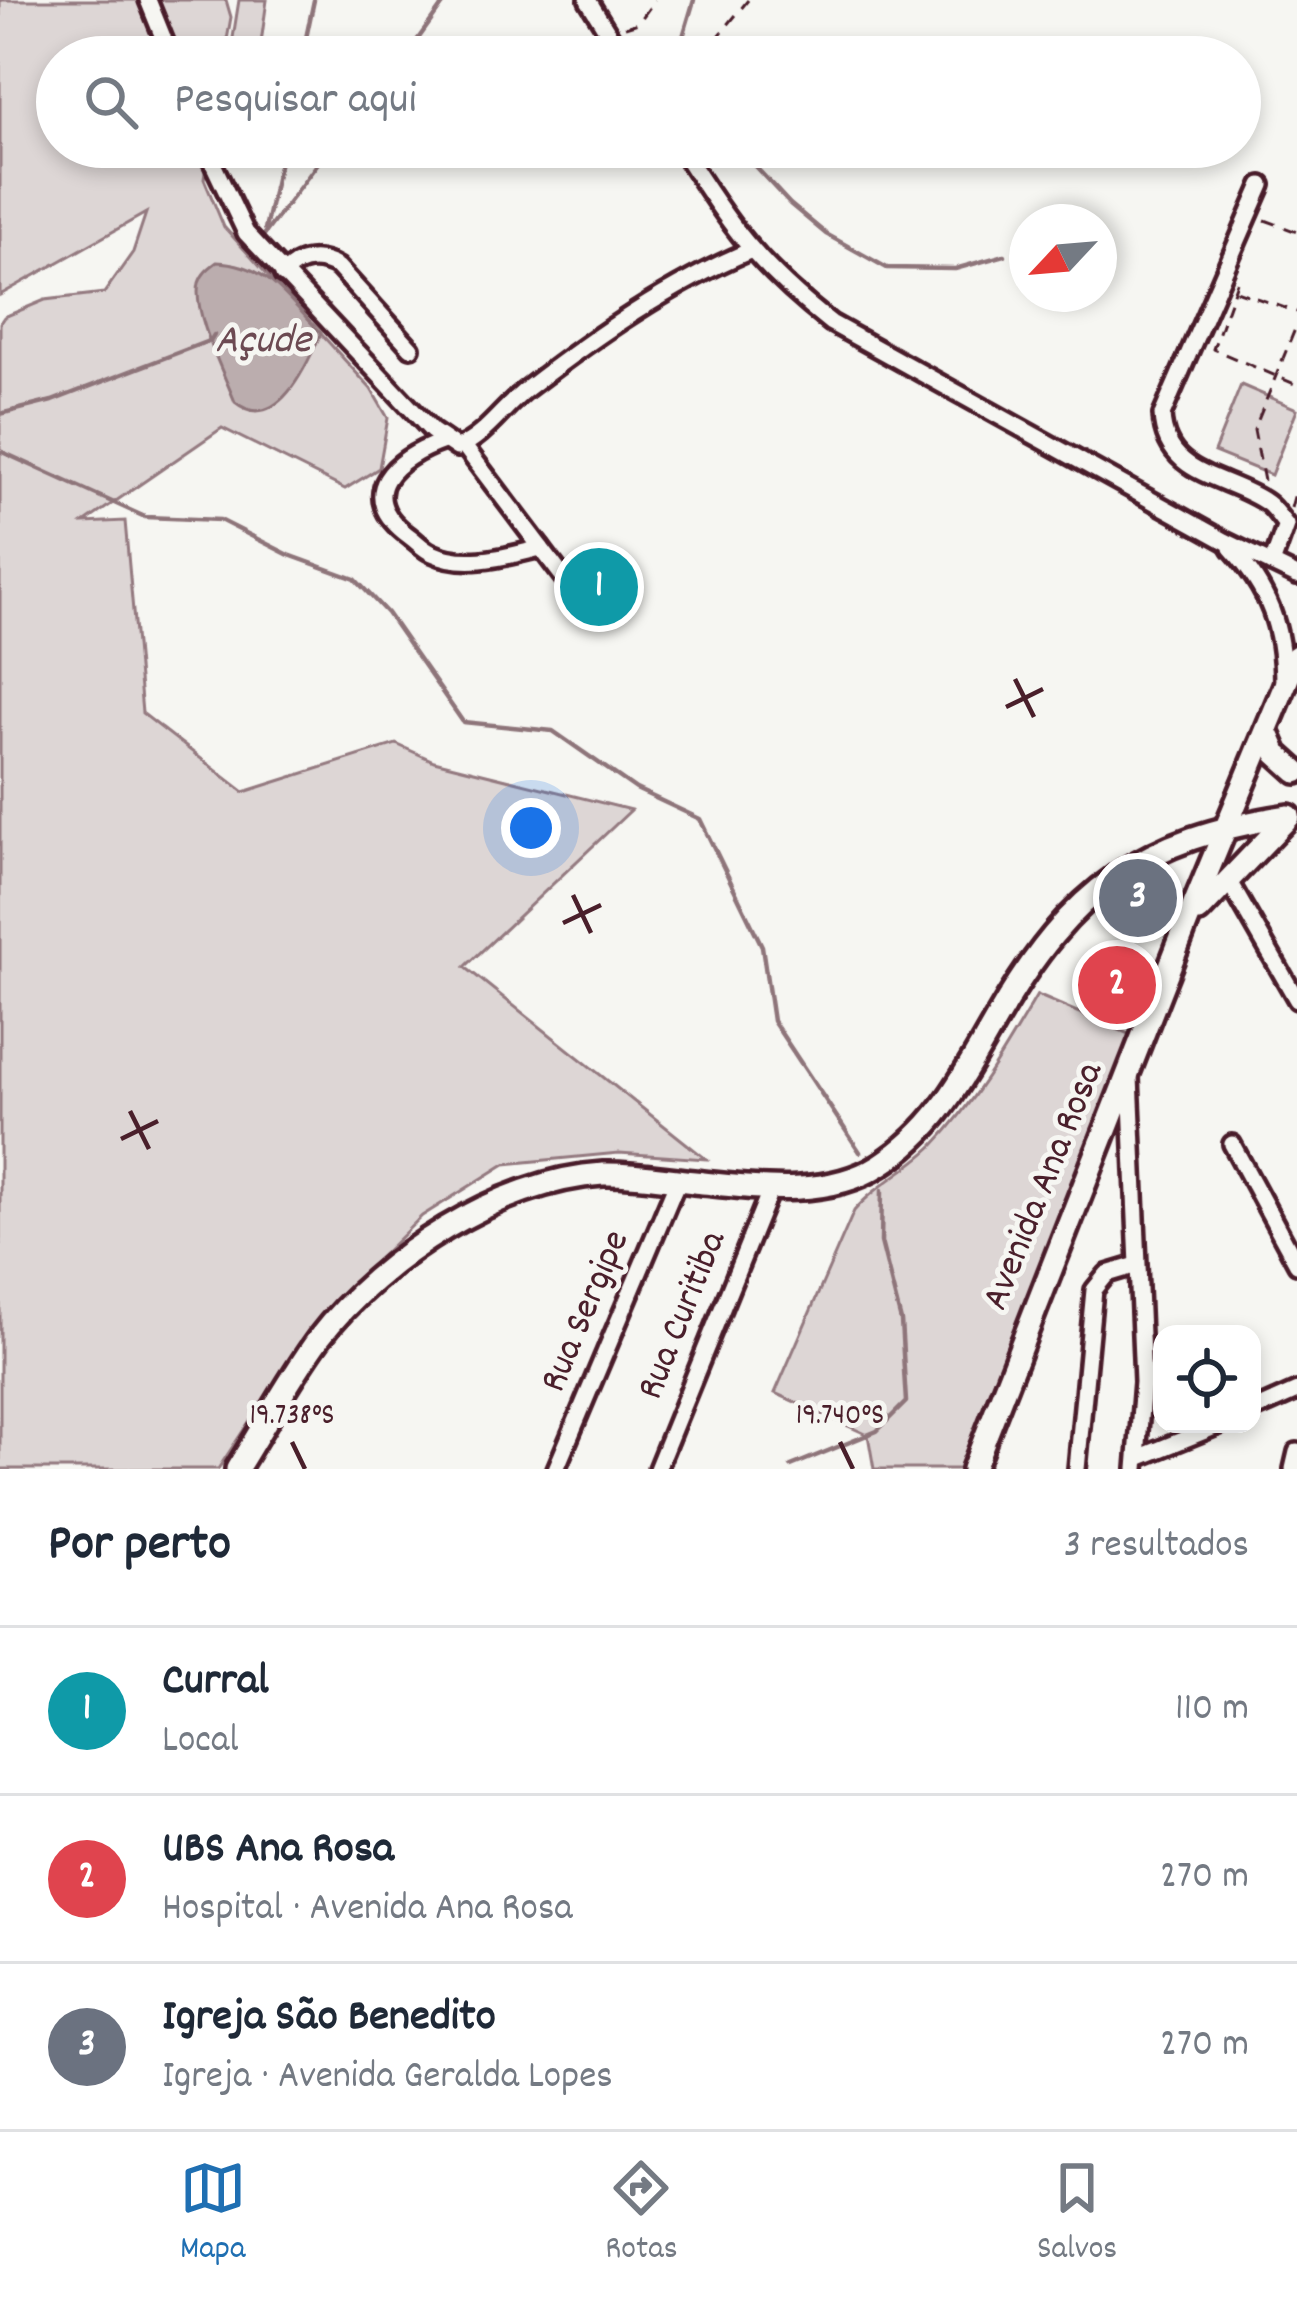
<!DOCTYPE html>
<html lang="pt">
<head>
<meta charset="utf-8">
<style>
  body { margin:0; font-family:Dekko,sans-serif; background:#f6f6f7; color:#1f2937 }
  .controls { position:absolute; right:36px; bottom:36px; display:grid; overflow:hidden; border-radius:24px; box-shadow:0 6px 18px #0003 }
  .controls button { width:108px; height:108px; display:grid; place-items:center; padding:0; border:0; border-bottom:3px solid #e0e1e3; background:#fff; color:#1f2937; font:60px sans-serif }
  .compass { position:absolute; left:1009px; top:204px; width:108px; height:108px; border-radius:50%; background:#fff; box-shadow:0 6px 18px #0003; rotate:244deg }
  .you { position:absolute; left:531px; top:828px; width:42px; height:42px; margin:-30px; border:9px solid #fff; border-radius:50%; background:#1a73e8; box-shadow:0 0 0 18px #1a73e833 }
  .badge { display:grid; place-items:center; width:78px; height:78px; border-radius:50%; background:#1f6fb2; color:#fff; font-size:39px; font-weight:700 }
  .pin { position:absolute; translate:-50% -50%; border:6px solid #fff; box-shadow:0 3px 12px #0006 }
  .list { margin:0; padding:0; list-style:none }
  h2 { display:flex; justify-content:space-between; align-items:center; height:156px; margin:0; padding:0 48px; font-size:51px }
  h2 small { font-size:39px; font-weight:400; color:#747a83 }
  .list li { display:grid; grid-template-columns:78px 1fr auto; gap:36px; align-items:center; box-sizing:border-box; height:168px; padding:0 48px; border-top:3px solid #e0e1e3 }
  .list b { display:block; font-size:45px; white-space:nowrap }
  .list p { margin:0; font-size:39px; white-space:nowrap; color:#747a83 }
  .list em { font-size:39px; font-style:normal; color:#747a83 }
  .icon { flex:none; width:66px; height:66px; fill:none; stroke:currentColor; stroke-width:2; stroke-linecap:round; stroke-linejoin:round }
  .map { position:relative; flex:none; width:1297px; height:1469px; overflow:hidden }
  .search { position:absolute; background:#fff; box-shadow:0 6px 18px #0003; left:36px; right:36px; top:36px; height:132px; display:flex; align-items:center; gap:30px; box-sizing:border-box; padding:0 42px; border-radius:66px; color:#747a83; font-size:45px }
  .sheet { height:660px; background:#fff }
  nav { display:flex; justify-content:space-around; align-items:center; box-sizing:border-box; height:168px; border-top:3px solid #e0e1e3; background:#fff; font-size:33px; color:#747a83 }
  nav a { display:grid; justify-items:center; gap:6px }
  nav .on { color:#1f6fb2 }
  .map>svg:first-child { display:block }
  .green { fill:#ddd6d5; stroke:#947a80; stroke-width:3 }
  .water { fill:#bbadae; stroke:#8e747a; stroke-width:3 }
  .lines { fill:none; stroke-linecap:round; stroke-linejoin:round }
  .stream { stroke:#8e747a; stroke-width:4.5 }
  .building { fill:#ccc1c0; stroke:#4a1f2b; stroke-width:3 }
  .minor-casing { stroke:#4a1f2b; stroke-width:24 }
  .major-casing { stroke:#4a1f2b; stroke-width:30 }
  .path { stroke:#4a1f2b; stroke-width:3; stroke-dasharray:12 9; stroke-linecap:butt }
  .minor { stroke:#f6f6f2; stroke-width:15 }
  .major { stroke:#f6f6f2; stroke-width:21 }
  .ticks { fill:none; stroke:#4a1f2b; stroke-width:4.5 }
  .labels { text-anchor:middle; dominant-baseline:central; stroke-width:10; stroke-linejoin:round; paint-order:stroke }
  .street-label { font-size:39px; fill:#4a1f2b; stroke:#f6f6f2 }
  .water-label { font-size:42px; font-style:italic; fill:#6c4a52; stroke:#f6f6f2 }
  .ticks-label { font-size:30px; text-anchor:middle; fill:#4a1f2b; stroke:#f6f6f2; stroke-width:10; stroke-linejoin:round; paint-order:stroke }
</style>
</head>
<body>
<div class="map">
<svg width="1297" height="1469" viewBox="0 0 1297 1469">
  <rect width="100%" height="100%" fill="#f6f6f2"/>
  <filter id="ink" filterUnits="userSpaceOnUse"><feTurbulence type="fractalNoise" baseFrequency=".00833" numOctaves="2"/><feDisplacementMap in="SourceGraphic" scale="24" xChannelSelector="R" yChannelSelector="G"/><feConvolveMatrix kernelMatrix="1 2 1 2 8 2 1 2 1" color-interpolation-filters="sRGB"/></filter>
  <g filter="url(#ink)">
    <!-- green -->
    <g class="green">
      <polygon points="0,0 226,0 231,17 224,57 57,57 57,147 209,147 204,179 224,227 371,389 388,418 379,468 345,489 222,428 84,523 125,521 142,713 244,792 396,744 434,761 631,810 465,967 706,1159 619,1153 505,1164 422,1216 356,1281 287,1364 218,1469 0,1469 0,323 4,317 45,300 104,293 133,252 146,213 0,295"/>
      <polygon points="239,0 267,0 259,57 230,57"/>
      <polygon points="1241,385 1297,409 1271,475 1214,452"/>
      <path d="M 1037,995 L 1136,1037 L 964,1469 L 874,1469 L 868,1435 L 775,1393 L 854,1211 C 877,1184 909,1170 934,1145 C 975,1102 1007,1046 1037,995 Z"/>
    </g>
    <!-- water -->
    <path class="water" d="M 217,262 C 269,264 287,299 321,333 C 308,363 277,436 235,402 C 224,373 192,312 199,283 C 202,273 209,268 217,262 Z"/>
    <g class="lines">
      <!-- stream -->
      <g class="stream">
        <polyline points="302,57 314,0"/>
        <polyline points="405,57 446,0"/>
        <polyline points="677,57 694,0"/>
        <polyline points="737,147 790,204 826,234 887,268 955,269 1005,255"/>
        <polyline points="265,229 283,147"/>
        <polyline points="264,235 330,147"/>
        <polyline points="0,414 52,401 211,340 214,335"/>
        <polyline points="0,451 145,517 220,520 289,555 355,579 387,613 463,722 553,731 636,789 700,819 762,946 773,1021 860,1152"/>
        <polyline points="791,1466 877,1431 906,1402 901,1321 881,1242 882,1190"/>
      </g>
    </g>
    <!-- building -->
    <g class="building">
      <polygon points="604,570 616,582 593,605 581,592"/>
      <polygon points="1123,890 1155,902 1146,926 1110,912 1115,896"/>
      <polygon points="1118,950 1141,959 1135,976 1142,978 1133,1002 1127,999 1119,1021 1094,1012 1103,988 1086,982 1093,963 1110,969"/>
    </g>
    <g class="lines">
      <!-- minor casing -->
      <g class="minor-casing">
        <g id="minor">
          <polyline points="148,0 171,57"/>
          <polyline points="588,0 623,57"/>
          <path d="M 205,147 L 246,233 L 432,431 L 457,448 C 485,437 504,406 528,388 C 597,335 669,285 749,251"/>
          <path d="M 680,147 C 728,224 759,267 831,323 L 1225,541 L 1297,576"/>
          <path d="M 1262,185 L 1162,415 C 1165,477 1228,475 1267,503 C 1274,508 1280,518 1286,525 L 1272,564"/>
          <path d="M 283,275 C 299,257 318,256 338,267 L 411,348"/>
          <path d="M 444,441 C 395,458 352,494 409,536 C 416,541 424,550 432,553 C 466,569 507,556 541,548"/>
          <polyline points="464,446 563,577"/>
          <path d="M 1231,548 C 1269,590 1283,627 1283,683"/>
          <polyline points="1227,878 1297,1000"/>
          <polyline points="1130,1077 1143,1382 1136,1469"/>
          <polyline points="1232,1144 1297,1264"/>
          <polyline points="1252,1411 1297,1391"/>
          <polyline points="1138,1458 1222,1424"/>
          <polyline points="556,1469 678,1180"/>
          <polyline points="657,1469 771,1188"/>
          <polyline points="1077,1469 1094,1290 1107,1274 1137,1265"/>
          <polyline points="1293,1469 1297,1452"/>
        </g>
      </g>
      <!-- major casing -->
      <g class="major-casing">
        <g id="major">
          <polyline points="1267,731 1277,754 1297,772"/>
          <polyline points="1199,911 1289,817"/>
          <path d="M 237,1469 C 264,1426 289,1379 319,1338 C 380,1258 501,1180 603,1174 C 634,1173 663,1179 694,1182 C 753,1188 827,1199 880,1165 C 938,1128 964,1075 997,1018 C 1071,889 1142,838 1289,816"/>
          <polyline points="973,1469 1193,907 1297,656"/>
        </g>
      </g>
      <!-- path -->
      <g class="path">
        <polyline points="625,27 638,23 655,0"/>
        <polyline points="702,57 748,0"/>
        <polyline points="1265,220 1297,232"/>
        <polyline points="1237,282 1213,349 1297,385"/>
        <polyline points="1236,291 1297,312"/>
        <polyline points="1264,481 1254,430 1297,324"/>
        <polyline points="1291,508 1297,486"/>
      </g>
      <!-- minor -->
      <use href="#minor" class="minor"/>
      <!-- major -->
      <use href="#major" class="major"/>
    </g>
  </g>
  <!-- ticks -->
  <path class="ticks" d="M 1015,679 L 1034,717M 1006,707 L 1043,689M 573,895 L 591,933M 563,923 L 601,905M 130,1111 L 149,1149M 121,1139 L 158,1121M 292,1442 L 305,1469M 840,1442 L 853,1469"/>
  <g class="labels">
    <!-- street labels -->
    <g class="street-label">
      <text transform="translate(1045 1187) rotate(-68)">Avenida Ana Rosa</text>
      <text transform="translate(587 1312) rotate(-67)">Rua Sergipe</text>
      <text transform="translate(684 1316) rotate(-68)">Rua Curitiba</text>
    </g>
    <!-- water labels -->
    <g class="water-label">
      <text x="263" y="343">Açude</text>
    </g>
  </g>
  <g class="ticks-label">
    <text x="292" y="1423">19.738°S</text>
    <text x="840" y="1423">19.740°S</text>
  </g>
</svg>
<div class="controls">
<button><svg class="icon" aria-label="locate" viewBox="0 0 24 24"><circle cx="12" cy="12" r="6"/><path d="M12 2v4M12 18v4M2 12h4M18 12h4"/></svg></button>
</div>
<svg class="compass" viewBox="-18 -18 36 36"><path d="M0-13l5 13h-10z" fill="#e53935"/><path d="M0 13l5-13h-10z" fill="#747a83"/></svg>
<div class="you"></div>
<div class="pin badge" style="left:599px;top:587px;background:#0f9aa8">1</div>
<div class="pin badge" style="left:1117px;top:985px;background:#e0444e">2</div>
<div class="pin badge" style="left:1138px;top:898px;background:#6b7280">3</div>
<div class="search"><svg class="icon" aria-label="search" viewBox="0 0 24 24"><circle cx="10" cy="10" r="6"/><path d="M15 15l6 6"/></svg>Pesquisar aqui</div>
</div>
<section class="sheet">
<h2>Por perto<small>3 resultados</small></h2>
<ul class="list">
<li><span class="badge" style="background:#0f9aa8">1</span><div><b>Curral</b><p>Local</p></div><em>110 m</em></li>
<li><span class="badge" style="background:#e0444e">2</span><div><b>UBS Ana Rosa</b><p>Hospital · Avenida Ana Rosa</p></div><em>270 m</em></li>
<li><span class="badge" style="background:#6b7280">3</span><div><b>Igreja São Benedito</b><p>Igreja · Avenida Geralda Lopes</p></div><em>270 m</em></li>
</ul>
</section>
<nav>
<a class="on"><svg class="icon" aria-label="map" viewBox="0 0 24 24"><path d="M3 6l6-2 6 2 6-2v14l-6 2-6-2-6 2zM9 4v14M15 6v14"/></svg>Mapa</a>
<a><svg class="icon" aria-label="directions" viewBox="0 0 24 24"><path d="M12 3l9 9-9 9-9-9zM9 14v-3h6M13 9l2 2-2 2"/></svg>Rotas</a>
<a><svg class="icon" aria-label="saved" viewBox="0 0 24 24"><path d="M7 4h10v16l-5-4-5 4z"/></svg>Salvos</a>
</nav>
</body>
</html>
